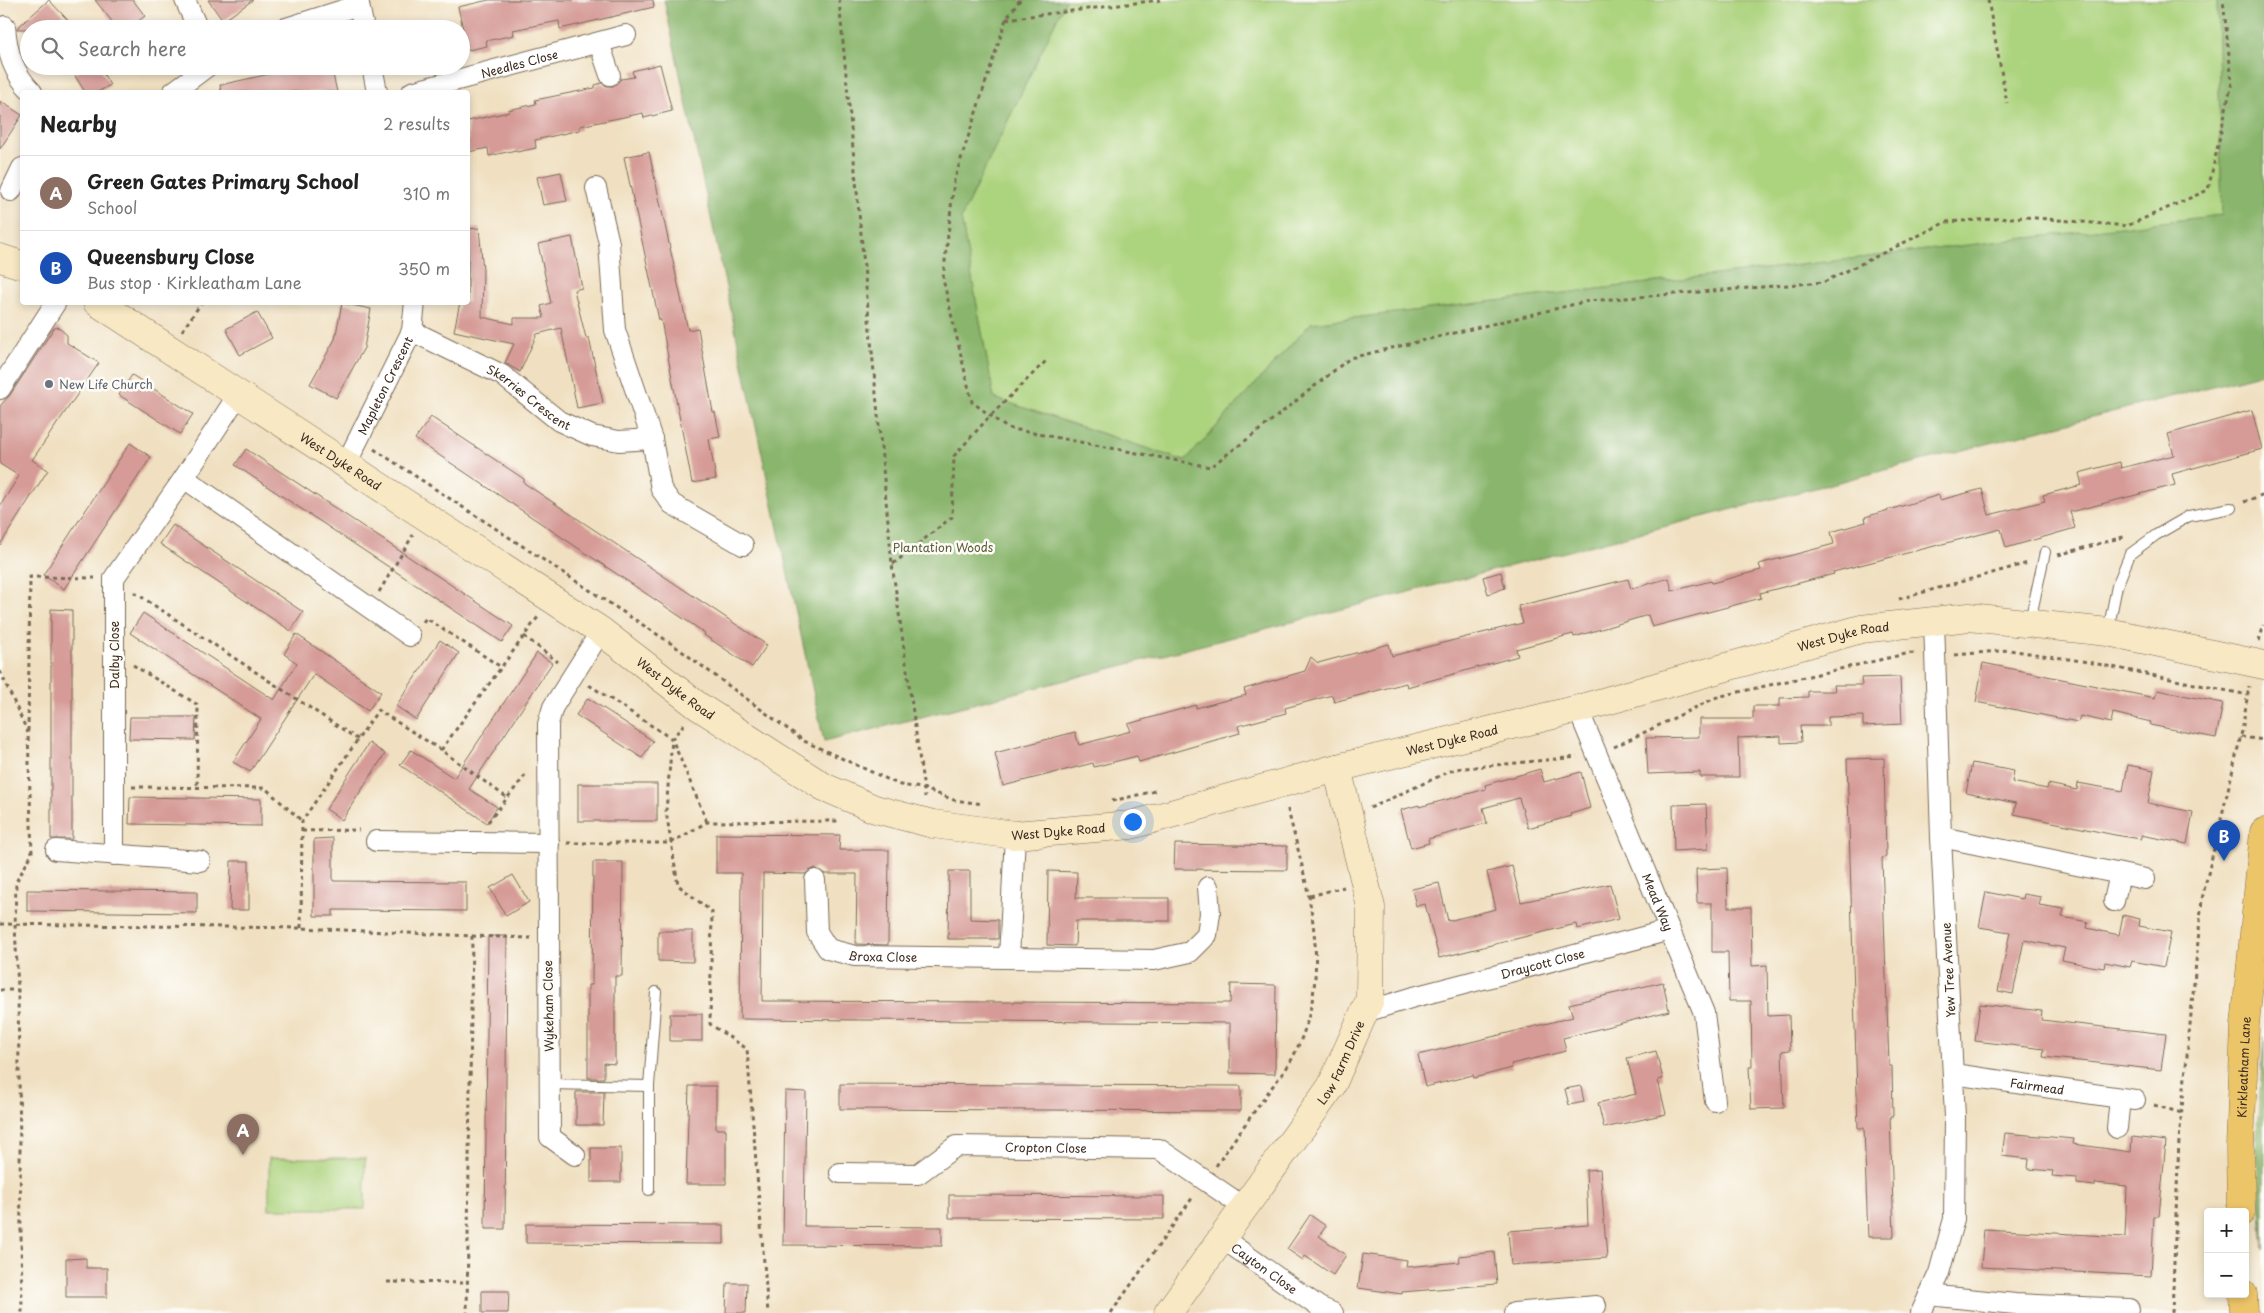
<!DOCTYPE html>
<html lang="en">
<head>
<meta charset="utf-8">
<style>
  body { margin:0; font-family:"Playpen Sans",sans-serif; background:#f2f2f2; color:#222 }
  .controls { position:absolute; right:15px; bottom:15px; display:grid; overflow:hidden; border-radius:5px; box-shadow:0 2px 8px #0003 }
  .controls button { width:45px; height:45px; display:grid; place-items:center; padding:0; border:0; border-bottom:1px solid #e0e0e0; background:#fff; color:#222; font:25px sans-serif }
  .you { position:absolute; left:1132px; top:821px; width:18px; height:18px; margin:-12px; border:4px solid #fff; border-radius:50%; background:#1a73e8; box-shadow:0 0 0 8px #1a73e833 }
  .badge { display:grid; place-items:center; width:32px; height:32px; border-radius:50%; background:#d1495b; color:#fff; font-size:16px; font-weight:700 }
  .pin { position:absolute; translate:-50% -41px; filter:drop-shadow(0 1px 2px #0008) }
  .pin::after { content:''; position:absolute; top:26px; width:18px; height:15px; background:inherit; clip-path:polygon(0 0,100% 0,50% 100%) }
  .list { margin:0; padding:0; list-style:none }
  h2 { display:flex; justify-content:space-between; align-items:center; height:65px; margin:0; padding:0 20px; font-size:21px }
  h2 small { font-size:16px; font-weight:400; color:#767676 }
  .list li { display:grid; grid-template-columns:32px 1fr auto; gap:15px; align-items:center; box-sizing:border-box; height:75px; padding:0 20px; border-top:1px solid #e0e0e0 }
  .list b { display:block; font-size:19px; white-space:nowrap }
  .list p { margin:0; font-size:16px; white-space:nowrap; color:#767676 }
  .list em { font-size:16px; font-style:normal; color:#767676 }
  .icon { flex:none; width:28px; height:28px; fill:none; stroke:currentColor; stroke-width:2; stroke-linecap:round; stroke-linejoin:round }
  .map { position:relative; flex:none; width:2264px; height:1313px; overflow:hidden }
  .search { position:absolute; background:#fff; box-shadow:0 2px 8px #0003; left:20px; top:20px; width:450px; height:55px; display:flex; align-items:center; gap:12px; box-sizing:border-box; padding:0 18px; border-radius:28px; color:#767676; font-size:19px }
  .panel { position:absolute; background:#fff; box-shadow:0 2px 8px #0003; left:20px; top:90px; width:450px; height:215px; border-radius:5px }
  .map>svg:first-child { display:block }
  .green { fill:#acd37d; stroke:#747e4e }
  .forest { fill:#89b56c; stroke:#627045 }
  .building { fill:#d69b97 }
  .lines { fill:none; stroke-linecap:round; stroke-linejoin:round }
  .lane-casing { stroke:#7a6a57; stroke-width:12 }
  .street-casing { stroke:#7a6a57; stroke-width:22 }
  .secondary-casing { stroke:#7a6a57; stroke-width:29 }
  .primary-casing { stroke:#7a6a57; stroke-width:29 }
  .path { stroke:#7a6a57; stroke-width:3; stroke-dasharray:4 4; stroke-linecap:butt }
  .lane { stroke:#fff; stroke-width:10 }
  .street { stroke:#fff; stroke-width:20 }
  .secondary { stroke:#f8e8c3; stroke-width:28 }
  .primary { stroke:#edc569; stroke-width:28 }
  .worship-dot { fill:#6b7280; stroke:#fdfcf7; stroke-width:2 }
  .labels { text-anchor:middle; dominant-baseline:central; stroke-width:5; stroke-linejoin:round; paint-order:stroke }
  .street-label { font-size:12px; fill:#3b2a1e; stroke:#fdfcf7 }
  .worship-label { font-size:12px; fill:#5b616d; stroke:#fdfcf7; text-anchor:start }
  .park-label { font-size:12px; fill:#5d5d3a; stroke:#fdfcf7 }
</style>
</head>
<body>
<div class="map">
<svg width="2264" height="1313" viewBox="0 0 2264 1313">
  <rect width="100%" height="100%" fill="#fdfcf7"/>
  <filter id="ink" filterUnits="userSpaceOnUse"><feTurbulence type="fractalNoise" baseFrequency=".02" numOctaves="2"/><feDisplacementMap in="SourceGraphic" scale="10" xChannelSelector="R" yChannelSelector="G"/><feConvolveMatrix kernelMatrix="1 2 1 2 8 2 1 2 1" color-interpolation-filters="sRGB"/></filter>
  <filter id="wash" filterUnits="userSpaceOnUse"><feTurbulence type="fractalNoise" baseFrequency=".0096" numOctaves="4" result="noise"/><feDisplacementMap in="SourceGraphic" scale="20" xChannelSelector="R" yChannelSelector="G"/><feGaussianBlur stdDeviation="1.12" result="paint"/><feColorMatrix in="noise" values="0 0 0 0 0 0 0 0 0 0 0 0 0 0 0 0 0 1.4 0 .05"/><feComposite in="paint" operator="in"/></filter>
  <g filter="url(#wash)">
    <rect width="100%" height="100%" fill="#f0e0c1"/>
    <!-- green -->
    <g class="green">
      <polygon points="1066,0 2217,0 2222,215 1311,323 1185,461 994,398 961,218"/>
      <rect x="269" y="1158" width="96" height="51"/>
    </g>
    <!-- forest -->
    <g class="forest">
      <polygon points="664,0 1066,0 961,218 994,398 1185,461 1311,323 2222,215 2217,0 2264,0 2264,373 824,742"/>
      <polygon points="2264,1037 2264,1249 2256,1148"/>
    </g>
    <g id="blocks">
      <!-- building -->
      <g class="building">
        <polygon points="49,0 76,29 17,29 17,28"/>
        <polygon points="95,0 133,0 145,16 128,29 118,29"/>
        <polygon points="208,0 253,0 223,21"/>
        <polygon points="489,0 653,0 654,7 560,29 559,21 513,30 514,35 486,41 487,46 468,50 458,7"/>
        <polygon points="660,64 672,111 644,118 643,113 580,126 580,130 535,140 536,148 517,152 516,150 489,156 488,148 468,152 468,121 509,112 508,110 536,104 535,100 595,88 595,85 602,83 607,86 613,86 621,79 634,77 632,71"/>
        <polygon points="86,66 99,66 110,85 98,92 85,92 74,74"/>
        <polygon points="296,66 331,66 337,92 221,92 220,85 297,68"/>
        <polygon points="0,101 22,115 0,149"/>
        <polygon points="649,152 688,330 698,328 713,412 715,412 720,437 709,439 716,479 692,483 661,320 659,320 624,157"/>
        <polygon points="561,172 567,201 543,205 537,177"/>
        <polygon points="479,228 483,270 482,317 514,324 514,318 544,318 541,306 551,303 538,244 572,237 582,288 574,290 586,338 589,338 603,403 577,408 561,328 537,334 520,372 505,363 514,344 454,331 460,302 468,302 468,229"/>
        <polygon points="342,303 371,309 364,348 336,398 310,384 335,339"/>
        <polygon points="257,312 272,338 240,355 226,329"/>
        <polygon points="58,327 67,335 67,343 99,363 32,460 48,470 0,545 0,506 19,476 0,464 0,406 10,395 54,328"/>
        <polygon points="132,375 193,414 180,434 119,395"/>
        <polygon points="2252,410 2262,449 2172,474 2175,485 2070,512 2075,528 2006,548 2001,529 1833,572 1834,574 1760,593 1761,598 1652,627 1648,615 1574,637 1573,634 1516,649 1518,656 1407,687 1406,683 1334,702 1332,695 1285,708 1286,713 1238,726 1240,733 1139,762 1137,756 1094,767 1093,763 1003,786 995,753 1075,732 1079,745 1131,731 1128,724 1196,705 1196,708 1246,695 1244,689 1305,671 1311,657 1318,663 1389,644 1392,656 1474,635 1523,623 1518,606 1628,579 1631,589 1669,578 1672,591 1711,581 1712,583 1761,570 1759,564 1834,544 1831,532 1866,522 1865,517 1939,495 1940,500 1982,489 1989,515 2045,501 2043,495 2082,485 2079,473 2120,462 2121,468 2174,455 2168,434"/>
        <polygon points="431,417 524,479 524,483 767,645 752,667 704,635 705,633 415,439"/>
        <polygon points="130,443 151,457 64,589 43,575"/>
        <polygon points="246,449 513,626 502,642 235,465"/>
        <polygon points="173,525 303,612 291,631 160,544"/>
        <polygon points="1501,572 1505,588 1488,594 1483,577"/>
        <polygon points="51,609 72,610 72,839 51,839"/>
        <polygon points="143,613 274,700 297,663 284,654 296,634 381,692 368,711 314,674 250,772 233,762 261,719 130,633"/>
        <polygon points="440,640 459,653 416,720 396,706"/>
        <polygon points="537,653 552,663 469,789 497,807 487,823 400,765 411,750 454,778"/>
        <polygon points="1983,663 2155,698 2157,690 2223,703 2216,738 2150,725 2151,722 2113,713 2111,723 2080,716 2078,722 1976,702"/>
        <polygon points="1900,677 1902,724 1863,726 1863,716 1828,717 1828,726 1800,726 1801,742 1781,743 1781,736 1738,738 1739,777 1700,777 1700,772 1648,774 1646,738 1699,737 1699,719 1753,719 1753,706 1780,706 1780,698 1808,697 1808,691 1835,691 1834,685 1862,685 1861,678"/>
        <polygon points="588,698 653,741 642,758 576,715"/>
        <polygon points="130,717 196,717 195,740 129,739"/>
        <polygon points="369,743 385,754 342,820 326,809"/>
        <polygon points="1884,758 1886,857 1882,858 1889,1066 1892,1066 1893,1116 1890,1116 1894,1237 1868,1237 1864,1128 1858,1128 1847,759"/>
        <polygon points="1972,763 2014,771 2012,782 2047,789 2048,784 2077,790 2078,783 2123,791 2128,765 2154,770 2148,803 2193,812 2187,844 2141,835 2141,839 2115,835 2014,814 2016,803 1966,793"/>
        <polygon points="1540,769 1544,782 1581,772 1590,808 1570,814 1571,816 1528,828 1519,798 1483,808 1487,823 1428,839 1429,843 1411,848 1401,810 1419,805 1419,807 1486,789 1485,785"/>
        <rect x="578" y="784" width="79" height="37"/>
        <polygon points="130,797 261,799 261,826 129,824"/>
        <polygon points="1706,804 1708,849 1674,851 1673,805"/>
        <polygon points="716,834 840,835 839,850 889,850 888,945 856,944 857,874 825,874 815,868 805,874 763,873 762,1001 1230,1003 1231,984 1276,985 1275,1074 1230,1073 1230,1023 740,1019 741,873 716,873"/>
        <polygon points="333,838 333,881 466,882 466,911 333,910 333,916 314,916 314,839"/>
        <polygon points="1175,844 1287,846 1287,870 1174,869"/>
        <polygon points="231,861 249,861 249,910 230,910"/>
        <polygon points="593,862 623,862 622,976 615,976 615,1064 604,1063 604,1078 588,1078 588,985 592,985"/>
        <polygon points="1512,866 1521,902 1610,884 1619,919 1577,929 1576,924 1439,958 1425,904 1416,906 1412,889 1439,883 1448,921 1496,909 1487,872"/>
        <polygon points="1727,868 1728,907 1751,907 1752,966 1767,965 1768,1016 1789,1015 1790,1050 1782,1051 1784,1108 1751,1109 1749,1067 1752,1067 1751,1001 1729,1001 1728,952 1712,952 1712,903 1697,903 1696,869"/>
        <polygon points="949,871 970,871 970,919 998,920 998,939 948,939"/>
        <polygon points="1048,871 1077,872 1076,898 1169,898 1169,921 1076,921 1075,946 1047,945"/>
        <polygon points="513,875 529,902 506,916 490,888"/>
        <polygon points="27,890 197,892 197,913 27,911"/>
        <polygon points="1986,892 2022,899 2023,894 2041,897 2039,905 2064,909 2062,917 2088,922 2087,928 2119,935 2123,915 2140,919 2139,926 2171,932 2164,967 2132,961 2130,967 2105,962 2104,968 2091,966 2062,960 2065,948 2024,940 2013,994 1998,991 2010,932 1979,927"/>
        <polygon points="658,931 693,931 693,962 658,961"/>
        <polygon points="488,936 507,936 505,1229 485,1229"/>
        <polygon points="1663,982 1669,1011 1563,1038 1566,1051 1511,1064 1512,1068 1474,1078 1473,1075 1425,1087 1418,1055 1573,1017 1569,1004"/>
        <polygon points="1980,1004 2042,1011 2041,1020 2166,1034 2161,1070 2043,1057 2044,1049 1975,1041"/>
        <rect x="670" y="1014" width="32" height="27"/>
        <polygon points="1656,1051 1663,1079 1658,1080 1666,1114 1604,1128 1598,1103 1636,1094 1627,1058"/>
        <polygon points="840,1084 1241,1086 1241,1111 840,1109"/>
        <polygon points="689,1086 716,1086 716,1129 726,1129 726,1184 686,1184"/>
        <polygon points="1581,1086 1584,1102 1569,1105 1565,1089"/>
        <polygon points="785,1091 806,1092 804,1226 942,1227 942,1246 783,1245"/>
        <polygon points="576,1092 604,1092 603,1125 576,1125"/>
        <polygon points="2005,1133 2074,1139 2073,1144 2131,1152 2132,1137 2166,1141 2159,1216 2154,1216 2151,1276 1981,1267 1984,1229 2125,1237 2127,1186 2095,1183 2095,1186 2077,1184 2077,1178 2052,1176 2053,1171 2028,1169 2029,1159 2002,1156"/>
        <rect x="591" y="1148" width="30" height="34"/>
        <polygon points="1600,1169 1607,1258 1511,1265 1508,1231 1588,1225 1586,1170"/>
        <polygon points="949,1195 1164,1196 1164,1219 949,1218"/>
        <polygon points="1310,1215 1326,1226 1319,1236 1346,1255 1333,1275 1305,1256 1303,1260 1287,1249"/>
        <polygon points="526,1224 724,1225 724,1244 526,1243"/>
        <polygon points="1494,1252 1497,1284 1402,1292 1402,1294 1358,1288 1363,1254 1407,1260 1406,1267 1460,1262 1459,1256"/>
        <polygon points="86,1258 86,1268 107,1268 107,1297 66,1297 66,1259"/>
        <polygon points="727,1283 747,1283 746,1313 726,1313"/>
        <polygon points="482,1291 509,1291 508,1313 482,1313"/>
      </g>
    </g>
  </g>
  <g filter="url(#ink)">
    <use href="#blocks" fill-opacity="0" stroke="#7a6a57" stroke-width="1"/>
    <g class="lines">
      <!-- lane casing -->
      <g class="lane-casing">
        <g id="lane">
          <polyline points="2030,621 2045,552"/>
          <polyline points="2108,631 2117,586 2130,554 2156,535 2189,516 2231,508"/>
          <polyline points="549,1084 649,1086 656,992"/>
          <polyline points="649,1086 649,1190"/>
        </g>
      </g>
      <!-- street casing -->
      <g class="street-casing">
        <g id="street">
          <polyline points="185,0 198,29"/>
          <polyline points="358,0 364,29"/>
          <path d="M 5,26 C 7,52 13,73 32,92"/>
          <polyline points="283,29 359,5"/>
          <polyline points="599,43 610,75"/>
          <polyline points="372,66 377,92"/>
          <polyline points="173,92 208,66"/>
          <path id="s1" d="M 412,92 L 626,35"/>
          <polyline points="596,188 609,243 615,330 652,439 661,489 672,504 743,545"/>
          <polyline points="11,191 22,168"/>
          <path id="s2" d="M 412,331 L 502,375 L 559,421 L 592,436 L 619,441 L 652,439"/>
          <polyline points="0,389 56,302"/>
          <path id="s3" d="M 345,466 L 412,331 L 415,302"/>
          <polyline points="184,478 410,636"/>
          <path id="s4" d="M 1578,709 L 1704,1013 L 1715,1101"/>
          <polyline points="1941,837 2145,879"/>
          <polyline points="376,841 549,843"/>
          <polyline points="56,850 200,861"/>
          <polyline points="114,855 114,578 184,478 238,395"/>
          <path id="s5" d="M 815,880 L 817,932 L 828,949 L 855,956 L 1154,960 L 1190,952 L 1207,935 L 1210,913 L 1208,887"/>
          <polyline points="2114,901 2120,874"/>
          <polyline points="1009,958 1015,835"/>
          <path id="s6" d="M 1365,1012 L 1414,997 L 1670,930"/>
          <path id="s7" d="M 1953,1074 L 2135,1100"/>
          <polyline points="2117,1128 2120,1098"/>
          <polyline points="575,1155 550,1137 548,724 553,707 601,631"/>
          <path id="s8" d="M 840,1173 L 918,1174 L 956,1146 L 1159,1149 L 1244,1207"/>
          <path id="s9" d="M 1222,1238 L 1319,1307 L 1333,1313"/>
          <polyline points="1929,1295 2015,1304 2129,1309"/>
          <polyline points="1514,1313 1596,1306"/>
          <polyline points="1921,1313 1939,1273 1954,1219 1955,1117 1941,837 1934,621"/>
        </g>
      </g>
      <!-- secondary casing -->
      <g class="secondary-casing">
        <g id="secondary">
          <polyline points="0,258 22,265"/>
          <path id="s10" d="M 97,302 L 601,631 L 698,706 L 824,787 L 875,809 L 933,824 L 1015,835 L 1131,825 L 1337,768 L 1578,709 L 1861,629 L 1934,621 L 1969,617 L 2108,632 L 2264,665"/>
          <path id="s11" d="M 1168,1313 L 1331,1087 L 1370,999 L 1371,907 L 1337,768"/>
        </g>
      </g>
      <!-- primary casing -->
      <g class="primary-casing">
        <g id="primary">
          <path id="s12" d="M 2241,1212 L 2240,1147 L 2245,1025 L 2264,832"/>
          <polyline points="2243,1294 2244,1313"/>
        </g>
      </g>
      <!-- path -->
      <g class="path">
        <polyline points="839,0 892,564 925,797"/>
        <polyline points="1020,0 1006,19 954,181 943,279 972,402 1007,428 1210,467 1257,432 1350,358 1588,301 1824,282 1946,222 2025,217 2127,226 2208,190 2232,82 2223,0"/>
        <polyline points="1988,0 2007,103"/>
        <polyline points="1006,19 1160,0"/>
        <polyline points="182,331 202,302"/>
        <polyline points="374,449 672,644 804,741 900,785 922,788 954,800 983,804"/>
        <polyline points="2244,502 2264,494"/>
        <polyline points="2058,555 2127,536"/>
        <polyline points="893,564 952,517 954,456 990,416 1048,359"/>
        <polyline points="134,592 359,740"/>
        <polyline points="379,592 413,535"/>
        <polyline points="1899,599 2028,563"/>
        <polyline points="423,622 426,618 501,667"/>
        <polyline points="524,636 558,662"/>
        <polyline points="2259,641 2264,625"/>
        <polyline points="1955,655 2009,650 2088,662 2248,695"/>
        <polyline points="133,665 198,705 197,788"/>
        <polyline points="0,671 28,733 32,854 16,882 15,924 18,990 22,1313"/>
        <polyline points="589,685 672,739 707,822"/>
        <polyline points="684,724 672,739 666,811 678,885 712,912 710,1024 747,1049 768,1313"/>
        <polyline points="28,731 30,577 95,578"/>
        <polyline points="2241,737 2264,740"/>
        <polyline points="1614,747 1717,697 1910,653 1916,654"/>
        <polyline points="441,750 538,617"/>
        <polyline points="132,787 265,788 302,821"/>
        <polyline points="1112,801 1155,791"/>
        <polyline points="1370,808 1455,769 1577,757"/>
        <polyline points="488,822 528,772"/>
        <polyline points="302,831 359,830"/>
        <polyline points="567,843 671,843 707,822 840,821"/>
        <polyline points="1310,896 1344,887"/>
        <polyline points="0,924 301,928 472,936 467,1313"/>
        <polyline points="301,928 302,821 378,710 441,750 506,797"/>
        <polyline points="472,936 531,938"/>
        <polyline points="0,990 18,990"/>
        <polyline points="2154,1105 2182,1113"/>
        <path d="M 1216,1166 C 1233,1141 1251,1116 1269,1091 C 1277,1080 1287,1069 1293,1057 C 1336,973 1308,891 1287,806"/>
        <polyline points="387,1282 467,1283"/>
        <polyline points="1111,1313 1193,1197"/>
        <polyline points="2172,1313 2179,1140 2202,899 2242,731 2249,686"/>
      </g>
      <!-- lane -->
      <use href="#lane" class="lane"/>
      <!-- street -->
      <use href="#street" class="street"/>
      <!-- secondary -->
      <use href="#secondary" class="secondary"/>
      <!-- primary -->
      <use href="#primary" class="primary"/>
    </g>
  </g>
  <!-- markers -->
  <circle class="worship-dot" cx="49" cy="384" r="5"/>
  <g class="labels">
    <!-- street labels -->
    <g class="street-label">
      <text stroke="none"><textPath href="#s1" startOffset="111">Needles Close</textPath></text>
      <text stroke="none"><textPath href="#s3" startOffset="90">Mapleton Crescent</textPath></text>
      <text stroke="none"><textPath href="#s2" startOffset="135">Skerries Crescent</textPath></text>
      <text stroke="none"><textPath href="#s10" startOffset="291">West Dyke Road</textPath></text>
      <text stroke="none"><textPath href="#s10" startOffset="1926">West Dyke Road</textPath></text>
      <text transform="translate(114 655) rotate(-90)">Dalby Close</text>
      <text stroke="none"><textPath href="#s10" startOffset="696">West Dyke Road</textPath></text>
      <text stroke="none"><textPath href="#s10" startOffset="1521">West Dyke Road</textPath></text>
      <text stroke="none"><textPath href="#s10" startOffset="1116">West Dyke Road</textPath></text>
      <text stroke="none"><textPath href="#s4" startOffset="209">Mead Way</textPath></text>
      <text stroke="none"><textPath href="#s5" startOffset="128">Broxa Close</textPath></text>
      <text stroke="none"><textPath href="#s6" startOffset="184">Draycott Close</textPath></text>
      <text transform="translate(1948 970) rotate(-93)">Yew Tree Avenue</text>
      <text transform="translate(548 1006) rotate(-91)">Wykeham Close</text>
      <text stroke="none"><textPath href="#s11" startOffset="305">Low Farm Drive</textPath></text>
      <text stroke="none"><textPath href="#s12" startOffset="145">Kirkleatham Lane</textPath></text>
      <text stroke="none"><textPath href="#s7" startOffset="85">Fairmead</textPath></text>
      <text stroke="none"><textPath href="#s8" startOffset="215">Cropton Close</textPath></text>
      <text stroke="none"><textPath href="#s9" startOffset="52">Cayton Close</textPath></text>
    </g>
    <!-- worship labels -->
    <g class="worship-label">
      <text x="59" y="384">New Life Church</text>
    </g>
    <!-- park labels -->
    <g class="park-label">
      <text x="943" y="547">Plantation Woods</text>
    </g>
  </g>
</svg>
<div class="controls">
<button>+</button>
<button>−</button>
</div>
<div class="you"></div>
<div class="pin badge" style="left:243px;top:1155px;background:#8d6e63">A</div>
<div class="pin badge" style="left:2224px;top:861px;background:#1a4fb4">B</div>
<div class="search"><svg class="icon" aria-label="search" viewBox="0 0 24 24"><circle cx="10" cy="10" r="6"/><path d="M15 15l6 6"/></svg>Search here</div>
<section class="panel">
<h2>Nearby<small>2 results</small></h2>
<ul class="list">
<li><span class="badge" style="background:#8d6e63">A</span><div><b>Green Gates Primary School</b><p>School</p></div><em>310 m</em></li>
<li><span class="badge" style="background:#1a4fb4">B</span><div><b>Queensbury Close</b><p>Bus stop · Kirkleatham Lane</p></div><em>350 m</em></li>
</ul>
</section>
</div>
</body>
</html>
